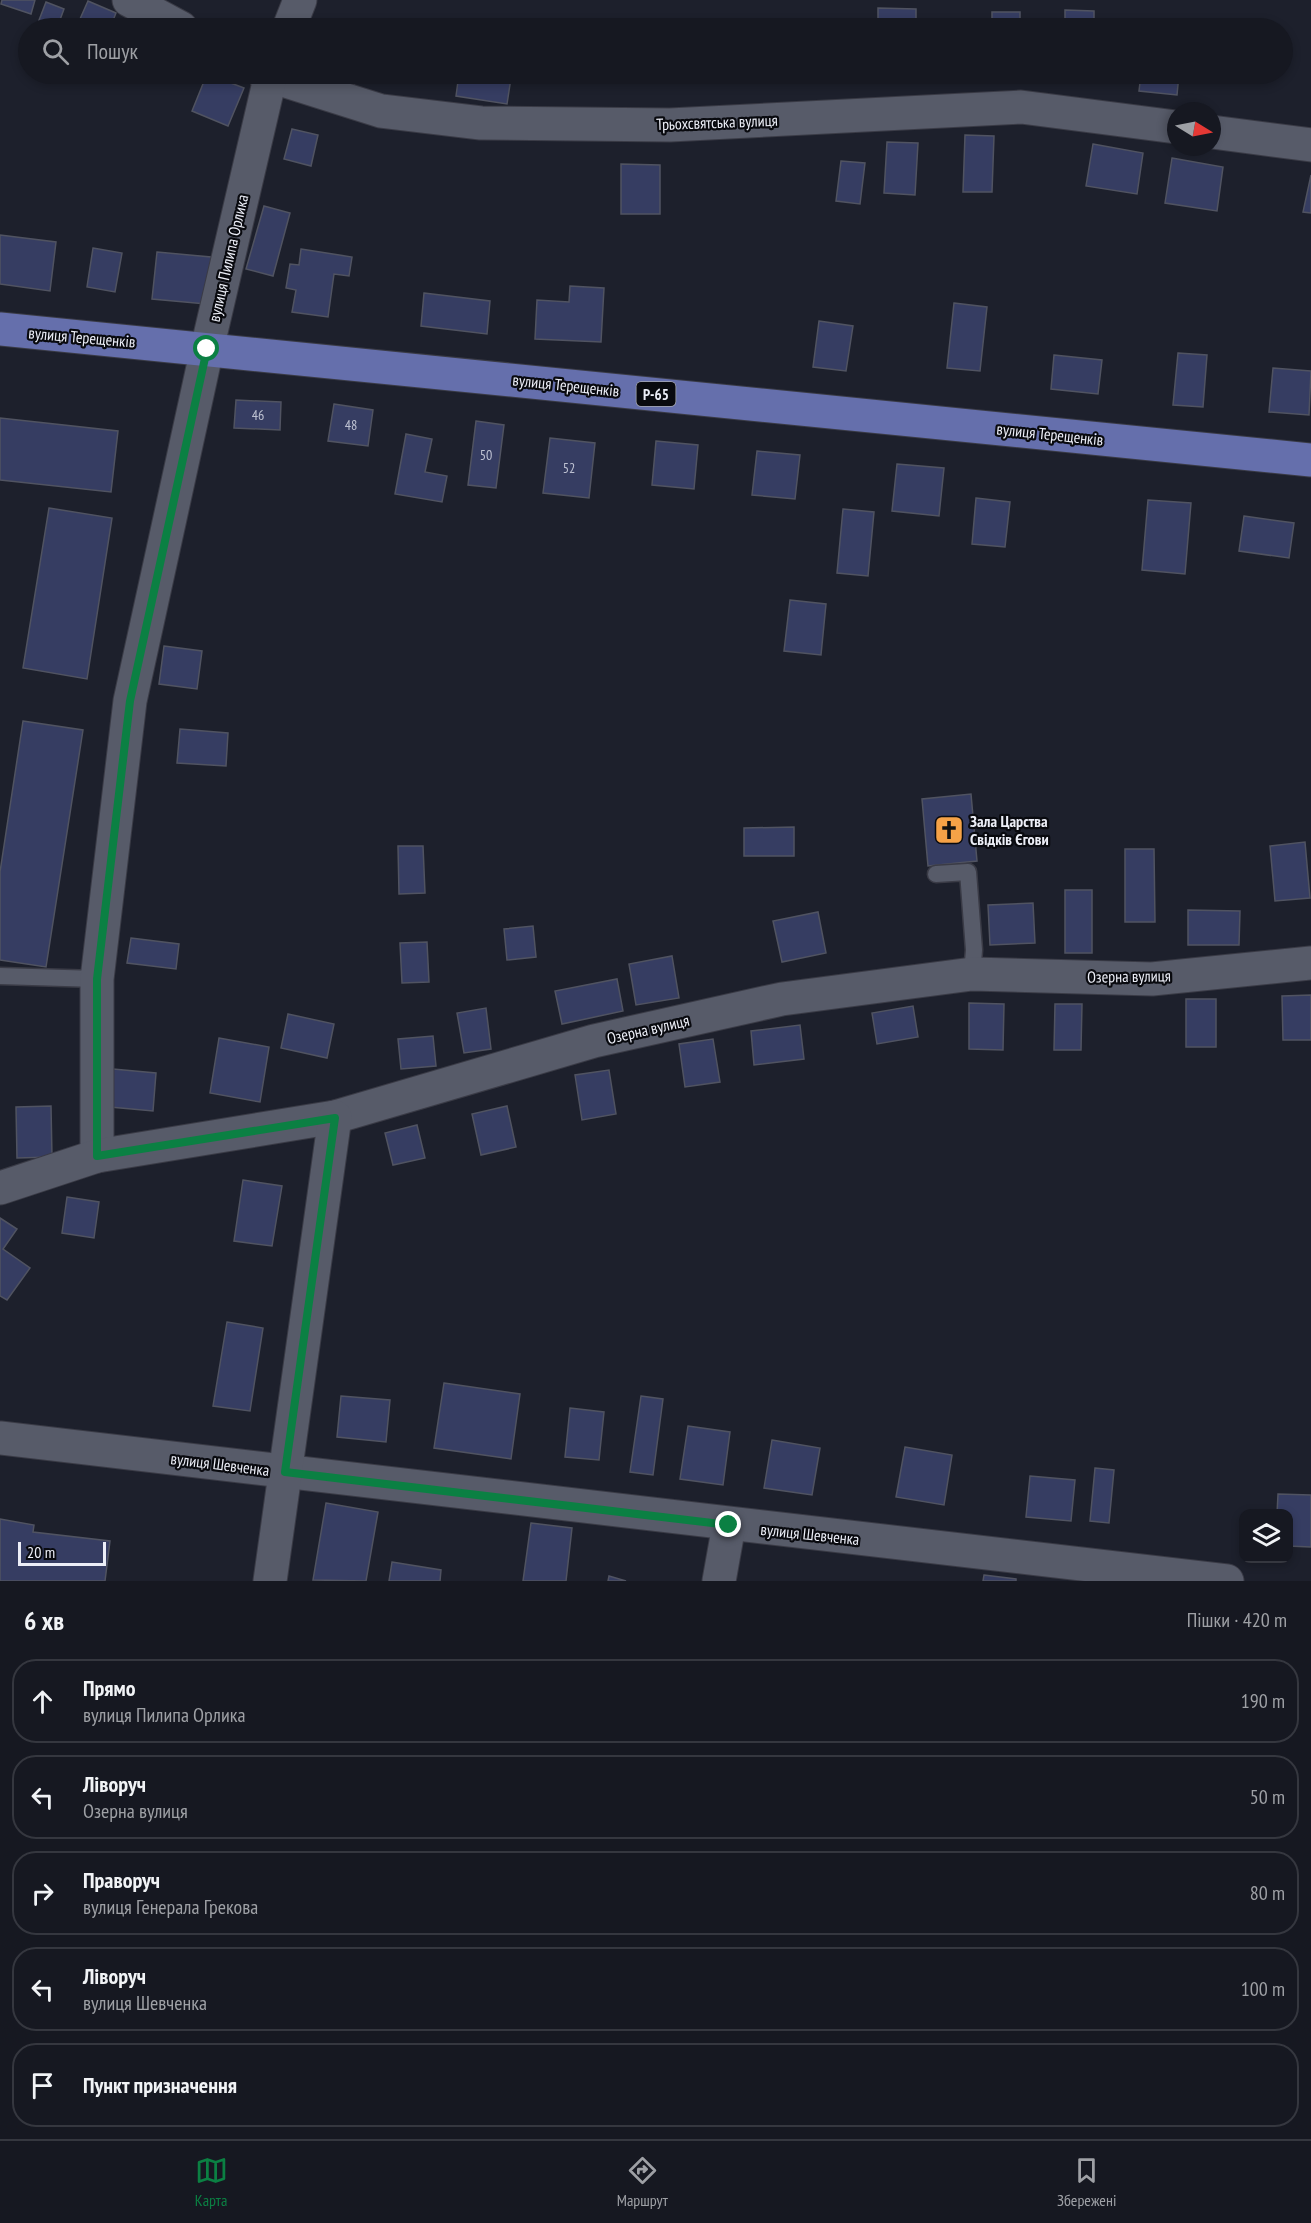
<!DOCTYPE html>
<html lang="uk">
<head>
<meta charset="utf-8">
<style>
  body { margin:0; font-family:"PT Sans Narrow",sans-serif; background:#1f212a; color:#f1f3f6 }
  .controls { position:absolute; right:18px; bottom:18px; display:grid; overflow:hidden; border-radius:12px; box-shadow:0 3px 9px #0003 }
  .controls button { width:54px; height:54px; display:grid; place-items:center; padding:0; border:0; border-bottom:2px solid #35373f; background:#161821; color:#f1f3f6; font:30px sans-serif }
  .compass { position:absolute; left:1167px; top:102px; width:54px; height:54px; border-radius:50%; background:#161821; box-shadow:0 3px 9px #0003; rotate:100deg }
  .scale { position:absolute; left:18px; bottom:15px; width:88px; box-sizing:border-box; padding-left:6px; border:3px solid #eceef7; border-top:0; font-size:16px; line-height:21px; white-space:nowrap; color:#eceef7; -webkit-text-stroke:4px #090a0f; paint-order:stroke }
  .stop { position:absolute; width:18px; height:18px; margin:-14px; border:4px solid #0b8043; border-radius:50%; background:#fff }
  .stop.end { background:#0b8043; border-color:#fff; box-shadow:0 2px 6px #0008 }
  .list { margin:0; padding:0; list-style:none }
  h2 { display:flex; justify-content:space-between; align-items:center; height:78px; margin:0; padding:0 24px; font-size:26px }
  h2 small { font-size:20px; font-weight:400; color:#9ea0a5 }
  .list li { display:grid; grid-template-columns:39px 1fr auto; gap:18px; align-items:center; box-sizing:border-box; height:84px; margin:0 12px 12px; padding:0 12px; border:2px solid #35373f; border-radius:24px }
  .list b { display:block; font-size:22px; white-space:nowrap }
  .list p { margin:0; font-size:20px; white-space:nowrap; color:#9ea0a5 }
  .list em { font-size:20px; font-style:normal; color:#9ea0a5 }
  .icon { flex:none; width:33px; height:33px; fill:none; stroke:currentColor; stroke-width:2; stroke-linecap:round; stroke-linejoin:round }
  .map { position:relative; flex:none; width:1311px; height:1581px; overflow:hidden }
  .search { position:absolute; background:#161821; box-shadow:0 3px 9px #0003; left:18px; right:18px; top:18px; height:66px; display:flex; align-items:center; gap:15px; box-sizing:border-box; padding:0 21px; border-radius:33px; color:#9ea0a5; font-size:22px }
  .sheet { height:558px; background:#161821 }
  nav { display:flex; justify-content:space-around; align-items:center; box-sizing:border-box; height:84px; border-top:2px solid #35373f; background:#161821; font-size:16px; color:#9ea0a5 }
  nav a { display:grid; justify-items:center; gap:3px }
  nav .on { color:#0b8043 }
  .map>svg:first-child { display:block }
  .building { fill:#363d62; stroke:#505361; stroke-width:1.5 }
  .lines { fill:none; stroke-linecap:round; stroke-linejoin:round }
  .lane-casing { stroke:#3a3b46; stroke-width:19 }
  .street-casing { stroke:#3a3b46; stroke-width:35 }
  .primary-casing { stroke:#3a3b46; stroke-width:35 }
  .lane { stroke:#575b69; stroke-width:16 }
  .street { stroke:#575b69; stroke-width:33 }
  .primary { stroke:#656fac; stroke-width:33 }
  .route { stroke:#0b8043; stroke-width:8 }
  .labels { text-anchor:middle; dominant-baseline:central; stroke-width:4.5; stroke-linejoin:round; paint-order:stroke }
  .number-label { font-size:14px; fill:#bec2d2 }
  .shield { fill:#090a0f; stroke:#a8aab1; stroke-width:1.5 }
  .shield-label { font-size:15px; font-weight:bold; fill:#eceef7 }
  .street-label { font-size:16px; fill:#eceef7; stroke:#090a0f }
  .poi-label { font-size:16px; font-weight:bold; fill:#eceef7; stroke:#090a0f; text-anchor:start }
</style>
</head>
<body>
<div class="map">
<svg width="1311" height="1581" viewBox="0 0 1311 1581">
  <rect width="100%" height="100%" fill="#1d202c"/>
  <!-- building -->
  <g class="building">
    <polygon points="2,0 35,0 31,14 1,4"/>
    <polygon points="88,1 116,13 110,28 76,28"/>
    <polygon points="46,2 64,9 57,28 36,28"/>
    <polygon points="878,8 916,9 916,28 878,28"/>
    <polygon points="1065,10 1094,11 1094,28 1049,28 1049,19 1065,19"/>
    <rect x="992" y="12" width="28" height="16"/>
    <polygon points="822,26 822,28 795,28 795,27"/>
    <polygon points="207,74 244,88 228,126 192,111"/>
    <polygon points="307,74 357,74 353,87"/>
    <polygon points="459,74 485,74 511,78 507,104 456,96"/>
    <rect x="676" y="74" width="33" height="8"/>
    <polygon points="795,74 822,74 822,82 795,83"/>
    <rect x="992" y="74" width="27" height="2"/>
    <polygon points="1063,74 1092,74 1092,80 1063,79"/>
    <polygon points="1141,74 1179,74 1177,95 1139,91"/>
    <polygon points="292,129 318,135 311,166 284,159"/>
    <polygon points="965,135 994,136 992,192 963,192"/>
    <polygon points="887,142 918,143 915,195 884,193"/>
    <polygon points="1093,144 1143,153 1137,194 1086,186"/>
    <polygon points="1172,158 1223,167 1217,211 1165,203"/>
    <polygon points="841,161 865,163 860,204 836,201"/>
    <polygon points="621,164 660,165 660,214 621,214"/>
    <polygon points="1311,175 1311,213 1303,212"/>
    <polygon points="264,206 290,213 273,276 246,269"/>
    <polygon points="0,235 56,242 50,291 0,284"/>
    <polygon points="93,248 122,253 115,292 87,287"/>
    <polygon points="301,249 352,257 349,276 334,274 328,317 292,312 296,290 286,288 290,264 299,265"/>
    <polygon points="157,252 211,257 206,304 152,299"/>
    <polygon points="570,286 604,288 601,342 535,339 537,300 569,302"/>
    <polygon points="424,293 490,301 487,334 421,326"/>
    <polygon points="954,303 987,307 980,371 947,368"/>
    <polygon points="819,321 853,326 846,371 813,367"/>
    <polygon points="1178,353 1207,355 1203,407 1173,405"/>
    <polygon points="1054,355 1102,360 1098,394 1051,389"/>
    <polygon points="1273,368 1311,371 1309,415 1269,412"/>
    <polygon points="236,400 281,402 280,430 234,428"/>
    <polygon points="334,404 373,410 368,446 328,441"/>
    <polygon points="0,418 118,431 111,492 0,480"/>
    <polygon points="476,421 504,425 496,488 468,485"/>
    <polygon points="406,434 432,439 425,472 447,476 442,502 395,494"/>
    <polygon points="550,438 595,443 589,498 543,493"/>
    <polygon points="656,441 698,445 694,489 652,485"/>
    <polygon points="757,451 800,455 795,499 752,495"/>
    <polygon points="897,464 944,468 939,516 892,511"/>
    <polygon points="976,498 1010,502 1005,547 972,544"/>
    <polygon points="1148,500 1191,503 1185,574 1142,570"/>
    <polygon points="49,508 112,518 87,679 23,668"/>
    <polygon points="843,509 874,512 868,576 837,573"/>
    <polygon points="1244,516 1294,523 1289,558 1239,551"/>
    <polygon points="790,600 826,604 821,655 784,651"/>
    <polygon points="164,646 202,651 197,689 159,684"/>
    <polygon points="23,721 83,730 46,967 0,960 0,872"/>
    <polygon points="180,729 228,733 226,766 177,763"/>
    <polygon points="971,794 977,861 928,866 922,799"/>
    <polygon points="794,827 794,856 744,856 744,828"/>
    <polygon points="1305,842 1310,898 1275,901 1270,846"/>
    <polygon points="398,846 423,846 425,893 399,894"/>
    <polygon points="1125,849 1154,849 1155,922 1125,922"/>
    <rect x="1065" y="890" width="27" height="63"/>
    <polygon points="1033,903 1035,943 990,945 988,905"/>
    <polygon points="1188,910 1240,911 1239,945 1188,945"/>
    <polygon points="818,912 826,953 782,962 773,921"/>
    <polygon points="533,926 536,957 507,960 504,929"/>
    <polygon points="131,938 179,944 176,969 127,963"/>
    <polygon points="427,942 429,982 402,983 400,943"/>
    <polygon points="672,956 679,998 636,1005 629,964"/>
    <polygon points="617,979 623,1011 562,1024 555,991"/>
    <polygon points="1311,995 1311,1040 1283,1040 1282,996"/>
    <rect x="1186" y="999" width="30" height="48"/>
    <polygon points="969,1003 1004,1004 1003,1050 969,1049"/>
    <polygon points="1055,1004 1082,1004 1081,1050 1054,1050"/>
    <polygon points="913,1006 918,1037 877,1044 872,1013"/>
    <polygon points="486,1008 491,1049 464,1053 457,1013"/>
    <polygon points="288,1014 334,1024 327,1058 281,1048"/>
    <polygon points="800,1025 804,1059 754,1065 751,1031"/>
    <polygon points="433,1036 436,1066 401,1069 398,1039"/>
    <polygon points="219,1038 269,1047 260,1102 210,1093"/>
    <polygon points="713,1039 720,1082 685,1087 679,1044"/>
    <polygon points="113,1069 156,1073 153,1111 110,1107"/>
    <polygon points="609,1070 616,1114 582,1120 575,1075"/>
    <polygon points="51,1106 52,1157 17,1158 16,1107"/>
    <polygon points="507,1106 516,1147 481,1155 472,1114"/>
    <polygon points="417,1125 425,1158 393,1165 385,1133"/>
    <polygon points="243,1180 282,1186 272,1246 234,1241"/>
    <polygon points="67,1197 99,1202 94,1238 62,1233"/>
    <polygon points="0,1218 17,1229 3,1249 30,1268 7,1300 0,1296"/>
    <polygon points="227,1322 263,1328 250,1411 213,1406"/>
    <polygon points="444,1383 520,1394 511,1459 434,1448"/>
    <polygon points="341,1396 390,1400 386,1442 337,1437"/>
    <polygon points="641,1396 663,1399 653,1475 630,1472"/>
    <polygon points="570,1408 604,1412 599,1460 565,1457"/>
    <polygon points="688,1426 730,1432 723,1485 680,1479"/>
    <polygon points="772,1440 820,1448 812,1495 764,1488"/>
    <polygon points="905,1447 952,1455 944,1505 896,1497"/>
    <polygon points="1095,1468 1114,1470 1109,1523 1090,1521"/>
    <polygon points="1030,1476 1075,1480 1071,1521 1026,1517"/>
    <polygon points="1278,1494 1311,1495 1311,1547 1288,1546 1288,1514 1277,1514"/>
    <polygon points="326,1503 378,1512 366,1581 313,1580"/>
    <polygon points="0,1519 34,1525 33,1532 110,1541 105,1581 0,1581"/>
    <polygon points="531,1523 572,1528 566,1581 523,1581"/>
    <polygon points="392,1562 441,1570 440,1581 389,1581"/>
    <polygon points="984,1575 1016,1579 1016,1581 983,1581"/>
    <polygon points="609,1576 626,1581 608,1581"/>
  </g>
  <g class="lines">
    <!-- lane casing -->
    <g class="lane-casing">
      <g id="lane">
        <polyline points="936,874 968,872 974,950 972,974"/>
        <polyline points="0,976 97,979"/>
      </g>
    </g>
    <!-- street casing -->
    <g class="street-casing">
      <g id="street">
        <polyline points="129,0 181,28"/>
        <polyline points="289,28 300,0"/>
        <polyline points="264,74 381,111 481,123 670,125 1021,107 1176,127"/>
        <polyline points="1212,132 1311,145"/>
        <polyline points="97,1156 97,979 130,701 207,349 271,74"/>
        <polyline points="0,1188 97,1156 335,1117 594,1041 782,999 972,974 1152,979 1311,963"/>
        <polyline points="0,1438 1227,1581"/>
        <polyline points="270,1581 335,1117"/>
        <polyline points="719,1581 729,1525"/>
      </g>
    </g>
    <!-- primary casing -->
    <g class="primary-casing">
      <polyline id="primary" points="0,329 1311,460"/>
    </g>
    <!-- lane -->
    <use href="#lane" class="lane"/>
    <!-- street -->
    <use href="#street" class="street"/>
    <!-- primary -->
    <use href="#primary" class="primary"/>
  </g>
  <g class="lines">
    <!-- route -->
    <polyline class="route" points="207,349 130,701 97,979 97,1156 335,1118 285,1472 729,1525"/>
  </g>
  <!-- icons -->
  <defs>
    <g id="church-square" transform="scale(1.5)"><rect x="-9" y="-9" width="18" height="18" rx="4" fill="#f6a247" stroke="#090a0f"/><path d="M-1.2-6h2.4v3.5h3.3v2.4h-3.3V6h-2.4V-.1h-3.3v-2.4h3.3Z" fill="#111"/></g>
  </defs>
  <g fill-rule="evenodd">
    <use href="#church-square" x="949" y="830"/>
  </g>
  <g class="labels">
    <!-- number labels -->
    <g class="number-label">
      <text x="258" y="415">46</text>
      <text x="351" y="425">48</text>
      <text x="486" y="455">50</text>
      <text x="569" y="468">52</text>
    </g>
    <!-- shield labels -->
    <rect class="shield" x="636.5" y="382" width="39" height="24" rx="4.5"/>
    <g class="shield-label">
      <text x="656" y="394">Р-65</text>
    </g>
    <!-- street labels -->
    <g class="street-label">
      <text transform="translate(717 122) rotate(-2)">Трьохсвятська вулиця</text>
      <text transform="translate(228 258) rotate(-77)">вулиця Пилипа Орлика</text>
      <text transform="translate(82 337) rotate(5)">вулиця Терещенків</text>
      <text transform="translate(566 385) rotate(6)">вулиця Терещенків</text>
      <text transform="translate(1050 434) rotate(6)">вулиця Терещенків</text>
      <text transform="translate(1129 976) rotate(-1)">Озерна вулиця</text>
      <text transform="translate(648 1029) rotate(-13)">Озерна вулиця</text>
      <text transform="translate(220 1464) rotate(7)">вулиця Шевченка</text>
      <text transform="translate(810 1534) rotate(6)">вулиця Шевченка</text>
    </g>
    <!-- poi labels -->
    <g class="poi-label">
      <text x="970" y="821">Зала Царства<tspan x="970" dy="18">Свідків Єгови</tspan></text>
    </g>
  </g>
</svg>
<div class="controls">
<button><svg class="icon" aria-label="layers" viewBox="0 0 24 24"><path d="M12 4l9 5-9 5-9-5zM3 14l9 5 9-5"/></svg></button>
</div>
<svg class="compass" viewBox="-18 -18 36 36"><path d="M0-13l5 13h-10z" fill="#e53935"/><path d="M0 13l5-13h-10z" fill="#9ea0a5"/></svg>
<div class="scale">20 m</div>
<div class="stop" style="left:207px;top:349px"></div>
<div class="stop end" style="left:729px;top:1525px"></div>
<div class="search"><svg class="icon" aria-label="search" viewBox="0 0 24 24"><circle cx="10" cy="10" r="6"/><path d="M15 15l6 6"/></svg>Пошук</div>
</div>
<section class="sheet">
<h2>6 хв<small>Пішки · 420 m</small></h2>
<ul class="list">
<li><svg class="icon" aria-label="ahead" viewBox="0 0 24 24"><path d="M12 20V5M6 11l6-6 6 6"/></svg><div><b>Прямо</b><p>вулиця Пилипа Орлика</p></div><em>190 m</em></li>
<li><svg class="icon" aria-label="left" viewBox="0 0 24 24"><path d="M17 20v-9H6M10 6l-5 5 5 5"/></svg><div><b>Ліворуч</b><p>Озерна вулиця</p></div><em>50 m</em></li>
<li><svg class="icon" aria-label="right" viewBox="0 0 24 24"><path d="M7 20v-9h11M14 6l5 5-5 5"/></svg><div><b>Праворуч</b><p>вулиця Генерала Грекова</p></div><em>80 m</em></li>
<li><svg class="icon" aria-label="left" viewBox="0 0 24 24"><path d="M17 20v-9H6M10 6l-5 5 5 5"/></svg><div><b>Ліворуч</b><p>вулиця Шевченка</p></div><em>100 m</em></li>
<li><svg class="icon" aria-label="arrive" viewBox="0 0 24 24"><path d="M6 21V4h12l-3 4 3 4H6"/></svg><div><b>Пункт призначення</b></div></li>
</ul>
</section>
<nav>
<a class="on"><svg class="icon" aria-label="map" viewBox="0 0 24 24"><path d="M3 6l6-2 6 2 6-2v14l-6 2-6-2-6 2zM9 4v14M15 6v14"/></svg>Карта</a>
<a><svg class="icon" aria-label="directions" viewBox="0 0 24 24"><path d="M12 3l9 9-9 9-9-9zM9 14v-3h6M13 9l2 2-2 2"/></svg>Маршрут</a>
<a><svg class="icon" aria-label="saved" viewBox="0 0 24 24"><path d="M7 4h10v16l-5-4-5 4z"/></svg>Збережені</a>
</nav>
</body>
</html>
